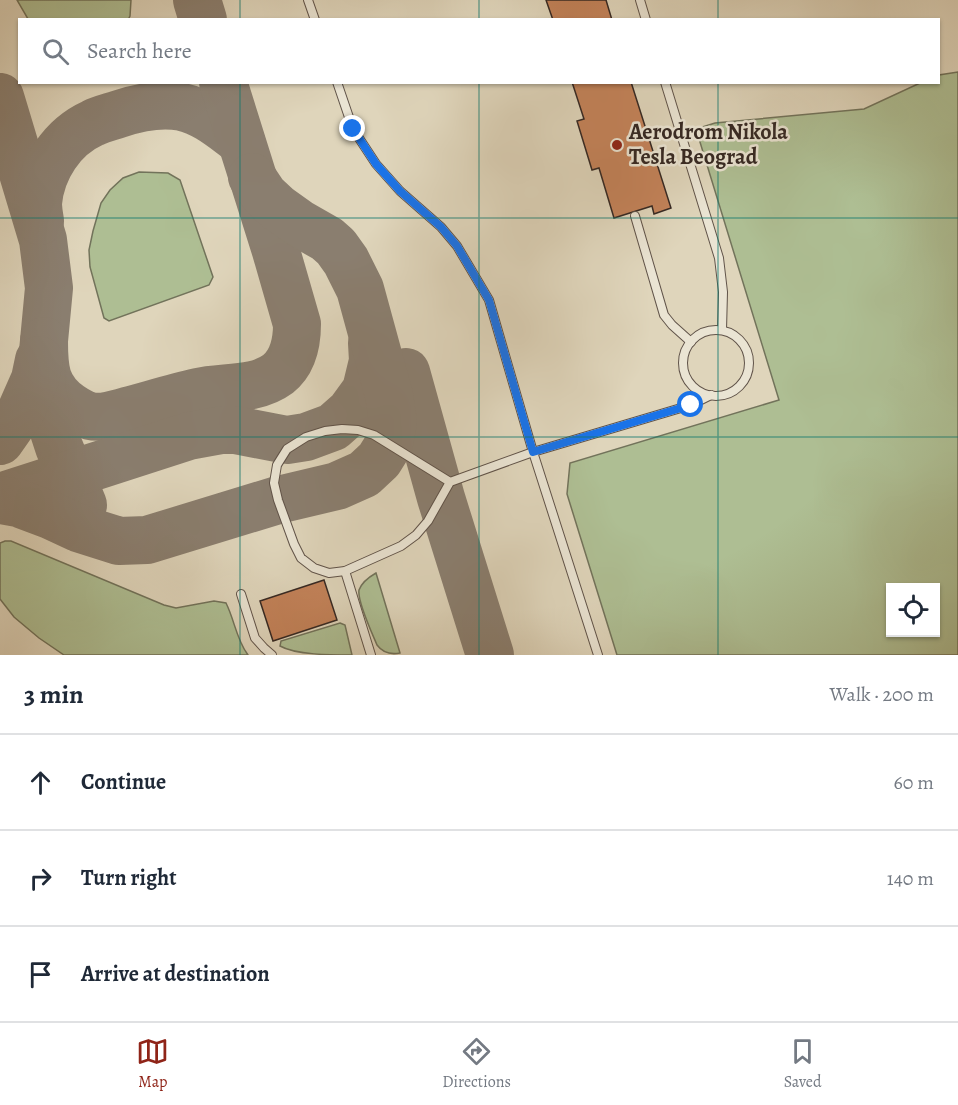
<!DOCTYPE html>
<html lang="en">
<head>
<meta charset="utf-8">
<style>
  body { margin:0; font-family:Alegreya,serif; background:#f6f6f7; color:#1f2937 }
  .controls { position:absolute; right:18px; bottom:18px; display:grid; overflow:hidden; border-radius:0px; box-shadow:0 2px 4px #0004 }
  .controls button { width:54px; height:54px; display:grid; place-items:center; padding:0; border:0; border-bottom:2px solid #e0e1e3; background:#fff; color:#1f2937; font:30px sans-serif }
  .stop { position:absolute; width:18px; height:18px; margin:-14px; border:4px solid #1a73e8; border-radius:50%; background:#fff }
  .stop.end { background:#1a73e8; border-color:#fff; box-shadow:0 2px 6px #0008 }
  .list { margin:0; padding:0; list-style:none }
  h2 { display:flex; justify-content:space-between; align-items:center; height:78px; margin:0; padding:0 24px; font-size:26px }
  h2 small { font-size:20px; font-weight:400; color:#747a83 }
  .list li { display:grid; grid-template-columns:39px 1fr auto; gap:18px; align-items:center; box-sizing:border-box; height:96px; padding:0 24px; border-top:2px solid #e0e1e3 }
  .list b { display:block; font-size:22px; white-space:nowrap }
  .list em { font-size:20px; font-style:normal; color:#747a83 }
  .icon { flex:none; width:33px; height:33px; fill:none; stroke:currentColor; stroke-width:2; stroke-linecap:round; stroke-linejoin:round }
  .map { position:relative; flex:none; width:958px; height:655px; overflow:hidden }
  .search { position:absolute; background:#fff; box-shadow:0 2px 4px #0004; left:18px; right:18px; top:18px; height:66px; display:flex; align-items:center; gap:15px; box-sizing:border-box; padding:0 21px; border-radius:0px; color:#747a83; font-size:22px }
  .sheet { height:366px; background:#fff }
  nav { display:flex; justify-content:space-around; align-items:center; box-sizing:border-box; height:84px; border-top:2px solid #e0e1e3; background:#fff; font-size:16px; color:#747a83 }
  nav a { display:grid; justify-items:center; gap:3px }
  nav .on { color:#8f2418 }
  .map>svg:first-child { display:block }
  .green { fill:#aebe93; stroke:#72735b; stroke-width:1.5; fill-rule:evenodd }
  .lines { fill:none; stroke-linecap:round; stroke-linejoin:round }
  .taxiway { stroke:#8a7e6f; stroke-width:48 }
  .building { fill:#c38259; stroke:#352823; stroke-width:1.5 }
  .lane-casing { stroke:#605349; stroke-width:10 }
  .lane { stroke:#eae4d3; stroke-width:8 }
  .route { stroke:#1a73e8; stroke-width:8 }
  .grid { fill:none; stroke:#0f766e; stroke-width:1.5; stroke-opacity:0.55 }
  .poi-dot { fill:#8f2418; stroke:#eae4d3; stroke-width:2 }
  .labels { text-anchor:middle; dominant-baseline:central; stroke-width:5; stroke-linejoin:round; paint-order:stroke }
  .poi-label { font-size:22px; font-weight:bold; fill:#352823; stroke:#eae4d3; text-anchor:start }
</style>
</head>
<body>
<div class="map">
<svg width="958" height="655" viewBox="0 0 958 655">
  <rect width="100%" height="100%" fill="#dfd5bb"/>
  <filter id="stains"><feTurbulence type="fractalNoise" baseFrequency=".00333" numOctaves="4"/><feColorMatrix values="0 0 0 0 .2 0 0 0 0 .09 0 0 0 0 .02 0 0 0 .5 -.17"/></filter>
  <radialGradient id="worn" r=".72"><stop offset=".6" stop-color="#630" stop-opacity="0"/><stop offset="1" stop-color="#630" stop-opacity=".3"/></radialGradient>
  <!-- green -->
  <g class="green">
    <polygon points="17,0 131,0 130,16 128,20 28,19"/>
    <path d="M 958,72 L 958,655 L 617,655 L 567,494 L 570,463 L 779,400 L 696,129 L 715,123 L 864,109 L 920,83 L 938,82 L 939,75 ZM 890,588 L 936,588 L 936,632 L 890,632 Z"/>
    <polygon points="139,172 168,173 180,180 213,277 209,285 109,321 104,318 90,267 89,250 93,231 101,203 110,190 123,178"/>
    <path d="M 5,541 L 11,541 L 164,605 L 176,608 L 214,601 L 226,603 C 235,621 236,639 248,655 L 64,655 L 39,638 L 14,617 L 0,599 L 0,543 Z"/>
    <path d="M 376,573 L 400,653 C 390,655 383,653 377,645 C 372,633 357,601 359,590 C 362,582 369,577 376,573 Z"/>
    <path d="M 340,623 L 345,625 L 352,655 C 331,655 296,655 280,646 L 281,641 Z"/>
  </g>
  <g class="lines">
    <!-- taxiway -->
    <g class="taxiway">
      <polyline points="197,0 203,20"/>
      <polyline points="0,97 43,240 49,288 42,362 43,373"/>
      <path d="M 40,221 C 39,215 38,208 38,203 C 41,169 62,137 93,123 C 101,119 110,117 119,114 C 140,107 160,103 182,107 C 205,112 223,128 241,141"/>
      <path d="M 44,341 C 44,369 45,388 70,406 C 76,410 82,414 90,416 C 103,419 118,413 131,410 C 153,404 175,397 198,392 C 223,386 255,391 278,374 C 293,362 297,342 297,324 L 276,251 L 223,82"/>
      <polyline points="406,372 441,498 490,655"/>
      <polyline points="42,373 41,392 59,447 83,505"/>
      <polyline points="0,441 21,411 35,379 39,360"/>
      <polyline points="0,497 189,436 222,430 235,430 287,440 306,437 333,427 350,412 366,390 373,361 372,343"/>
      <polyline points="0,500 18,503 50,515 78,528 119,541 147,540 278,500 337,486 364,474 379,460 389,444 393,422 389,395 360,289 346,261 336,247 327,239 299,223 278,208 264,195 252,177"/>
    </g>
  </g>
  <!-- building -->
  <g class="building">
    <polygon points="546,0 606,0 612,20 553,20"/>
    <polygon points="572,82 631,82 671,208 654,214 652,206 614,218 599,168 592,170 577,121 584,119"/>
    <polygon points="324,580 337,620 273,641 260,601"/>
  </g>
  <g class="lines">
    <!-- lane casing -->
    <g class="lane-casing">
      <g id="lane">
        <polyline points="308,0 315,20"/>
        <polyline points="640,0 646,20"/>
        <polyline points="337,82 353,129 376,164 400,191 441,227 457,246 489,300 533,452 450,482 428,521 416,535 401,546 345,571 329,573 314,568 301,558 294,544 278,500 274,483 277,465 287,449 306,437 325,431 342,429 358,430 374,435 450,482"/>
        <polyline points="665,82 719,258 723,292 722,330"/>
        <polyline points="635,216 664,315 672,325 691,342"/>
        <circle cx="716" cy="363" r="33"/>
        <polyline points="345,571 371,655"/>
        <polyline points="241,594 255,638 264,648 272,655"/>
        <polyline points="598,655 533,452 691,405 711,395"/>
      </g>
    </g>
    <!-- lane -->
    <use href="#lane" class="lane"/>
  </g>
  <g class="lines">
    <!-- route -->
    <polyline class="route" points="353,129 376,164 400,191 441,227 457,246 489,300 533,452 691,405"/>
  </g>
  <!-- grid -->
  <path class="grid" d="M 240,0 L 240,20M 479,0 L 479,20M 718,0 L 718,20M 240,82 L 240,655M 479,82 L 479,655M 718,82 L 718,655M 0,218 L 958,218M 0,437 L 958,437"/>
  <!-- markers -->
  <circle class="poi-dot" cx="617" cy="145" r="6"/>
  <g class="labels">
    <!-- poi labels -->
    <g class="poi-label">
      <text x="629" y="132">Aerodrom Nikola<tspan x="629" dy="25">Tesla Beograd</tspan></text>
    </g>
  </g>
  <rect width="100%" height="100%" filter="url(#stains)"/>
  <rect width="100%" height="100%" fill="url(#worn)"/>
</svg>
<div class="controls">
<button><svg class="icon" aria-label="locate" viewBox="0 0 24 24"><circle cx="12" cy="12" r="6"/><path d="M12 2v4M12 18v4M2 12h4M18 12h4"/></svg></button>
</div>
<div class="stop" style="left:691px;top:405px"></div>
<div class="stop end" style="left:353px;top:129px"></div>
<div class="search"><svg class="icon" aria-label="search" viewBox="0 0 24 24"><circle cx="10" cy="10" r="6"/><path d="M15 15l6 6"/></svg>Search here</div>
</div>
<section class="sheet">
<h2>3 min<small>Walk · 200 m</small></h2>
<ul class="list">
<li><svg class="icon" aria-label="ahead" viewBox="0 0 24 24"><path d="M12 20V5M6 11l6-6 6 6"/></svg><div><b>Continue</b></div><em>60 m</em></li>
<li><svg class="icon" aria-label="right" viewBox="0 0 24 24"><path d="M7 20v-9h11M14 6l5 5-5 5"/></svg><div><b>Turn right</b></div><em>140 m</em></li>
<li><svg class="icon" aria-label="arrive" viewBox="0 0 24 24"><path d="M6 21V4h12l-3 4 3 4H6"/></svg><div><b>Arrive at destination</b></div></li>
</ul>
</section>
<nav>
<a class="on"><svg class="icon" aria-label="map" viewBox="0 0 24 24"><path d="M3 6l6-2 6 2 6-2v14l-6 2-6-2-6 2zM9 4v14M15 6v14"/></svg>Map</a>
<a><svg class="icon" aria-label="directions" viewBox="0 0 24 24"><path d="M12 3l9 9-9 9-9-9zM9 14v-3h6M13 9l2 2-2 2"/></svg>Directions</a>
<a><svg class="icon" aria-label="saved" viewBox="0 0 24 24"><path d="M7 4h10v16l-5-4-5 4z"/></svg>Saved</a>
</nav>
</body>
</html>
